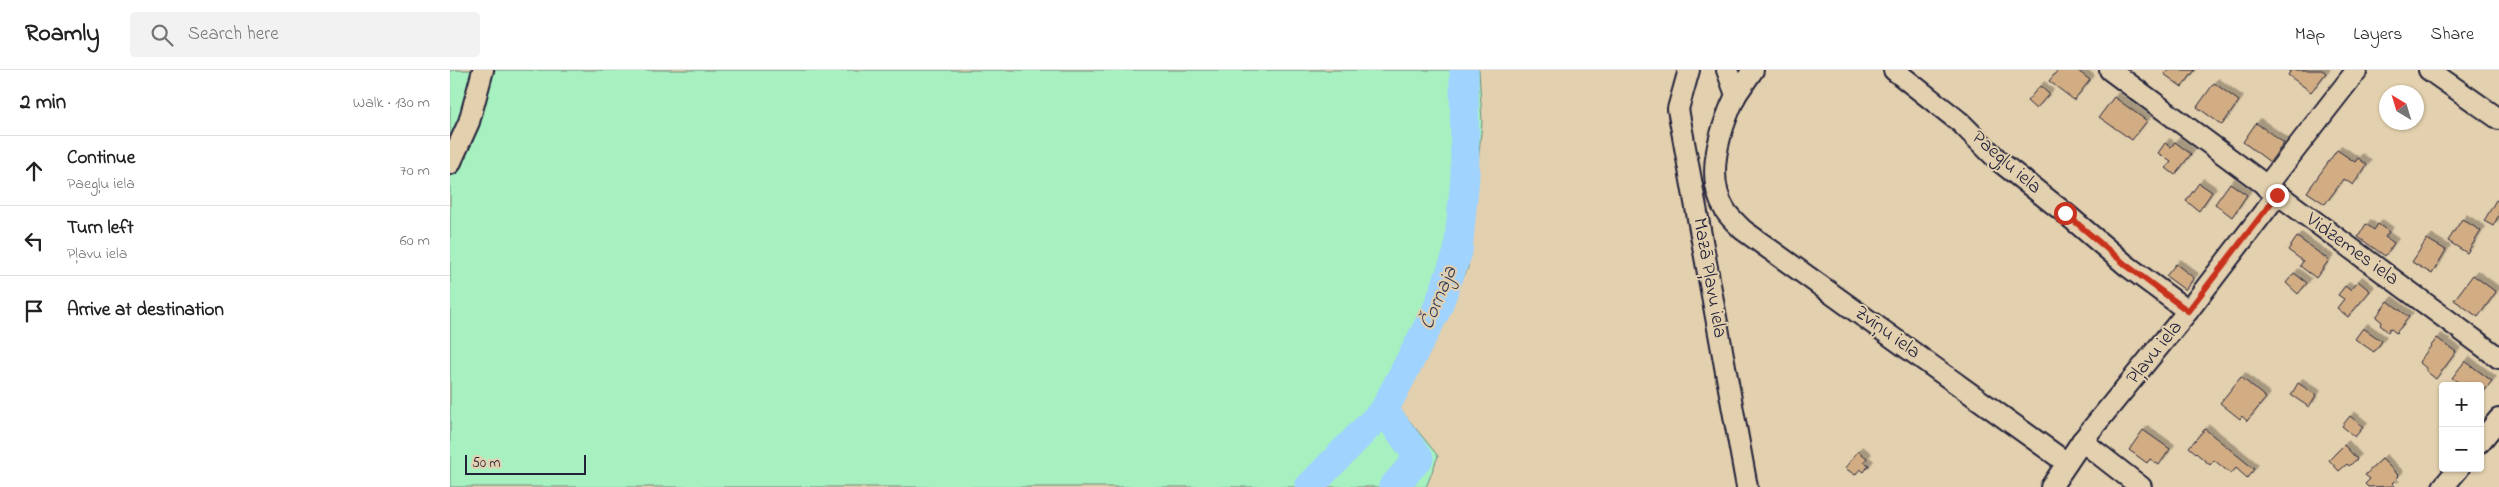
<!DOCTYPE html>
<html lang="en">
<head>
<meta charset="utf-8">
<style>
  body { margin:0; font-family:"Indie Flower",sans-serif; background:#f2f2f2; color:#222 }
  .controls { position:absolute; right:15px; bottom:15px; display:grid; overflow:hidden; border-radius:5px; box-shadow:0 1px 4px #0004 }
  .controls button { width:45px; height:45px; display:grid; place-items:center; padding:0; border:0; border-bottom:1px solid #e0e0e0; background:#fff; color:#222; font:25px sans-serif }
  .compass { position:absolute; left:1929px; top:15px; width:45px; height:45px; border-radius:50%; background:#fff; box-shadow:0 1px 4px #0004; rotate:322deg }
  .scale { position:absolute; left:15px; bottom:12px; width:121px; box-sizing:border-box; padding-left:5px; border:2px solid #22223b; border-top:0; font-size:14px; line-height:18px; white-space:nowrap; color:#22223b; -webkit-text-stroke:4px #e3d0ae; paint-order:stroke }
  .stop { position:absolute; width:15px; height:15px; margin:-11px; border:4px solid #c8321e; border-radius:50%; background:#fff }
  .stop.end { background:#c8321e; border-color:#fff; box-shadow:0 1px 5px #0008 }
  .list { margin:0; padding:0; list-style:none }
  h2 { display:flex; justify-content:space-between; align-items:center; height:65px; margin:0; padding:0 20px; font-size:21px }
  h2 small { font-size:16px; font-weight:400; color:#767676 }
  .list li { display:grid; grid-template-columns:32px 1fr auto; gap:15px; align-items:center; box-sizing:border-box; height:70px; padding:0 20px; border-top:1px solid #e0e0e0 }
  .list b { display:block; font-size:19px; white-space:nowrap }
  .list p { margin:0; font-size:16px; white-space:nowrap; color:#767676 }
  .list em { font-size:16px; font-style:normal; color:#767676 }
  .icon { flex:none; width:28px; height:28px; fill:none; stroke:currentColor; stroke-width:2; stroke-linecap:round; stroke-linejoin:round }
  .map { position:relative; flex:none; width:2049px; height:417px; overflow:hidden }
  header { display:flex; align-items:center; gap:30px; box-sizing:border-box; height:70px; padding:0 25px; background:#fff; border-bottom:1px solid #e0e0e0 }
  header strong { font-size:24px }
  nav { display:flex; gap:28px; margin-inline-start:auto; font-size:18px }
  .search { width:350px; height:45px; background:#f2f2f2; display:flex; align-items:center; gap:12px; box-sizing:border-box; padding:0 18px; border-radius:5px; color:#767676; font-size:19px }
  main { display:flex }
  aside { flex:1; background:#fff }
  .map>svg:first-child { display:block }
  .green { fill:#a7f1c0; stroke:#648a7e }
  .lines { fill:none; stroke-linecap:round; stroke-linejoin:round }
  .river { stroke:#a0d3fe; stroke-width:29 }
  .building { fill:#d2ad84; stroke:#22223b; filter:url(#shadow) }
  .minor-casing { stroke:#22223b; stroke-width:24 }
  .minor { stroke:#e3d0ae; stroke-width:20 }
  .route { stroke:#c8321e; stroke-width:6 }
  .labels { text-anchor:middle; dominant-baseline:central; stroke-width:4; stroke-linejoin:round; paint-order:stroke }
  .street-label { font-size:20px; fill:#22223b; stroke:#e3d0ae }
  .water-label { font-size:21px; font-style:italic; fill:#353d58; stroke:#e3d0ae }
</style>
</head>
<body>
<header>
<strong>Roamly</strong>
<div class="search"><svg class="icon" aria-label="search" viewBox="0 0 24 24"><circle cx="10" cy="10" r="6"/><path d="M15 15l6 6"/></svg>Search here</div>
<nav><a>Map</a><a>Layers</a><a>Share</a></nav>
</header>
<main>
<aside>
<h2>2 min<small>Walk · 130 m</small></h2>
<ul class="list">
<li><svg class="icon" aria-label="ahead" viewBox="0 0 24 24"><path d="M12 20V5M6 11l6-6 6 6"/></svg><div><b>Continue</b><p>Paegļu iela</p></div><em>70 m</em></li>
<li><svg class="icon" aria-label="left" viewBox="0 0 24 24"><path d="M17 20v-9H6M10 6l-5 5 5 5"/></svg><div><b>Turn left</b><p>Pļavu iela</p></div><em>60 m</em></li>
<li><svg class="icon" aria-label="arrive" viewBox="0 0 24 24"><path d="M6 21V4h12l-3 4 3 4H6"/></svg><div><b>Arrive at destination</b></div></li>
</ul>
</aside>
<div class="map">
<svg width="2049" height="417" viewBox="0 0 2049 417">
  <defs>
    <filter id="shadow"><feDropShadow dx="4.5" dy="-4.5" stdDeviation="0" flood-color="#0004"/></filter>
  </defs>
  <rect width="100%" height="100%" fill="#e3d0ae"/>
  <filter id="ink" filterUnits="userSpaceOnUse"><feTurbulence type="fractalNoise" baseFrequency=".02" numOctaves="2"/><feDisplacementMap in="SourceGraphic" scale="10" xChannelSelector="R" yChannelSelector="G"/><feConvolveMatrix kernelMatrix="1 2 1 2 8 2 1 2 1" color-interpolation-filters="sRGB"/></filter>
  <g filter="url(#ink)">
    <!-- green -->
    <polygon class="green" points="0,0 1029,0 1032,52 1018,198 950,339 988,386 977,415 975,417 0,417"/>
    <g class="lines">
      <!-- river -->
      <g class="river">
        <polyline points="934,340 969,388 943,417"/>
        <polyline points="859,417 934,340 987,239 1008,182 1015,107 1014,0"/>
      </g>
    </g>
    <!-- building -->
    <g class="building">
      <polygon points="1608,0 1627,0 1640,10 1624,30 1599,11"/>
      <polygon points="1717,0 1745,0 1732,17 1714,4"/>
      <polygon points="1841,0 1872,0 1876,3 1861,22 1838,5"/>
      <polygon points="1764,13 1789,31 1772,55 1747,37"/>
      <polygon points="1590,16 1599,24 1586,39 1577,31"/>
      <polygon points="1664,27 1697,51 1682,70 1649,47"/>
      <polygon points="1806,53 1834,73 1820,92 1793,72"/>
      <polygon points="1725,72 1741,84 1725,105 1716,98 1721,92 1708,83 1715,73 1721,77"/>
      <polygon points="1887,80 1905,92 1908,88 1917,95 1903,115 1894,109 1875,134 1857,122"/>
      <polygon points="1749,113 1762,122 1749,141 1736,131"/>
      <polygon points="1780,113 1797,125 1782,147 1765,134"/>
      <polygon points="2046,130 2049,132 2049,145 2043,156 2034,151"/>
      <polygon points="2012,149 2031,161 2017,183 1998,171"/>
      <polygon points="1916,154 1924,160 1928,154 1939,162 1935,167 1944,173 1935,186 1908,167"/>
      <polygon points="1847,167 1879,190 1866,208 1850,196 1853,191 1838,180"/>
      <polygon points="1977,169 1996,180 1982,204 1962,192"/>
      <polygon points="1726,194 1744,208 1735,220 1716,206"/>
      <polygon points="1844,203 1857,213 1848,224 1836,213"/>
      <polygon points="2023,205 2046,222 2028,247 2004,230"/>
      <polygon points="1908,211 1920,221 1898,247 1887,238 1894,229 1888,225 1895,216 1900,220"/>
      <polygon points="1938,231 1959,247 1946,263 1940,258 1938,262 1930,255 1932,252 1926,247"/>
      <polygon points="1913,258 1932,271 1924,282 1905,269"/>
      <polygon points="1987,268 2006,282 1986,309 1976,301 1976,298 1969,292"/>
      <polygon points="2015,291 2042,311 2030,326 2030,316 2007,316 2009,313 2002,308"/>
      <polygon points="1791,307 1816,328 1797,351 1792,346 1790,349 1770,333"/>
      <polygon points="1848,313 1866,325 1859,337 1841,325"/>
      <polygon points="1900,346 1913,357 1905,367 1892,356"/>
      <polygon points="1755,359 1804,399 1797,408 1786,398 1781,404 1764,390 1760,395 1739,377"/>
      <polygon points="1693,360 1720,379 1709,395 1700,389 1697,393 1679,380"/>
      <polygon points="1894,375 1907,389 1899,396 1897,394 1889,401 1879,390"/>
      <polygon points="1408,381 1417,388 1414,392 1419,395 1414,402 1410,399 1405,405 1395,398"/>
      <polygon points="1932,389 1949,406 1942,413 1945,416 1918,417 1915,414 1920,409 1915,405"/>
    </g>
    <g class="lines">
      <!-- minor casing -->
      <g class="minor-casing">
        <g id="minor">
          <polyline points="1239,0 1228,39 1297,417"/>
          <path d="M 1277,0 L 1286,25 C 1271,57 1254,106 1275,140 C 1279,147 1287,154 1293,160 L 1617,393"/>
          <polyline points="1444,0 1511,53 1549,91 1615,143 1676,195 1738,241"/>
          <polyline points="1660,0 2049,288"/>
          <polyline points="1979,0 2049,49"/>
          <polyline points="1286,25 1303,0"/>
          <polyline points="0,94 19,52 33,0"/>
          <polyline points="1816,117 1907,0"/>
          <polyline points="1632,371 1691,417"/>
          <polyline points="2030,372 2049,349"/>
          <polyline points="1601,417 1632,371 1738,241 1827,125"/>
          <polyline points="1993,417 2009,398"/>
        </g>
      </g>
      <!-- minor -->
      <use href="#minor" class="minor"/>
    </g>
  </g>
  <g class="lines" filter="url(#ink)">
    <!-- route -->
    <polyline class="route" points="1615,143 1676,195 1738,241 1827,125"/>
  </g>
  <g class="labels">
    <!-- street labels -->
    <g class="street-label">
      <text transform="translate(1556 93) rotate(41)">Paegļu iela</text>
      <text transform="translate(1902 180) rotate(36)">Vidzemes iela</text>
      <text transform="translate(1259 208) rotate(80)">Mazā Pļavu iela</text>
      <text transform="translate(1437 263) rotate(36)">Zvīņu iela</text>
      <text transform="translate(1705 283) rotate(-51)">Pļavu iela</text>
    </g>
    <!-- water labels -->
    <g class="water-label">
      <text transform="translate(989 228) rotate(-67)">Čornaja</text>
    </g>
  </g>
</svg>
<div class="controls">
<button>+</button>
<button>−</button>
</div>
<svg class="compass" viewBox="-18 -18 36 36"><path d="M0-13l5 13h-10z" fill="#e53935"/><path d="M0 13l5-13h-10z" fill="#767676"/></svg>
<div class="scale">50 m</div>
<div class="stop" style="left:1615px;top:143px"></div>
<div class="stop end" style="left:1827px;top:125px"></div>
</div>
</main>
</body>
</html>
